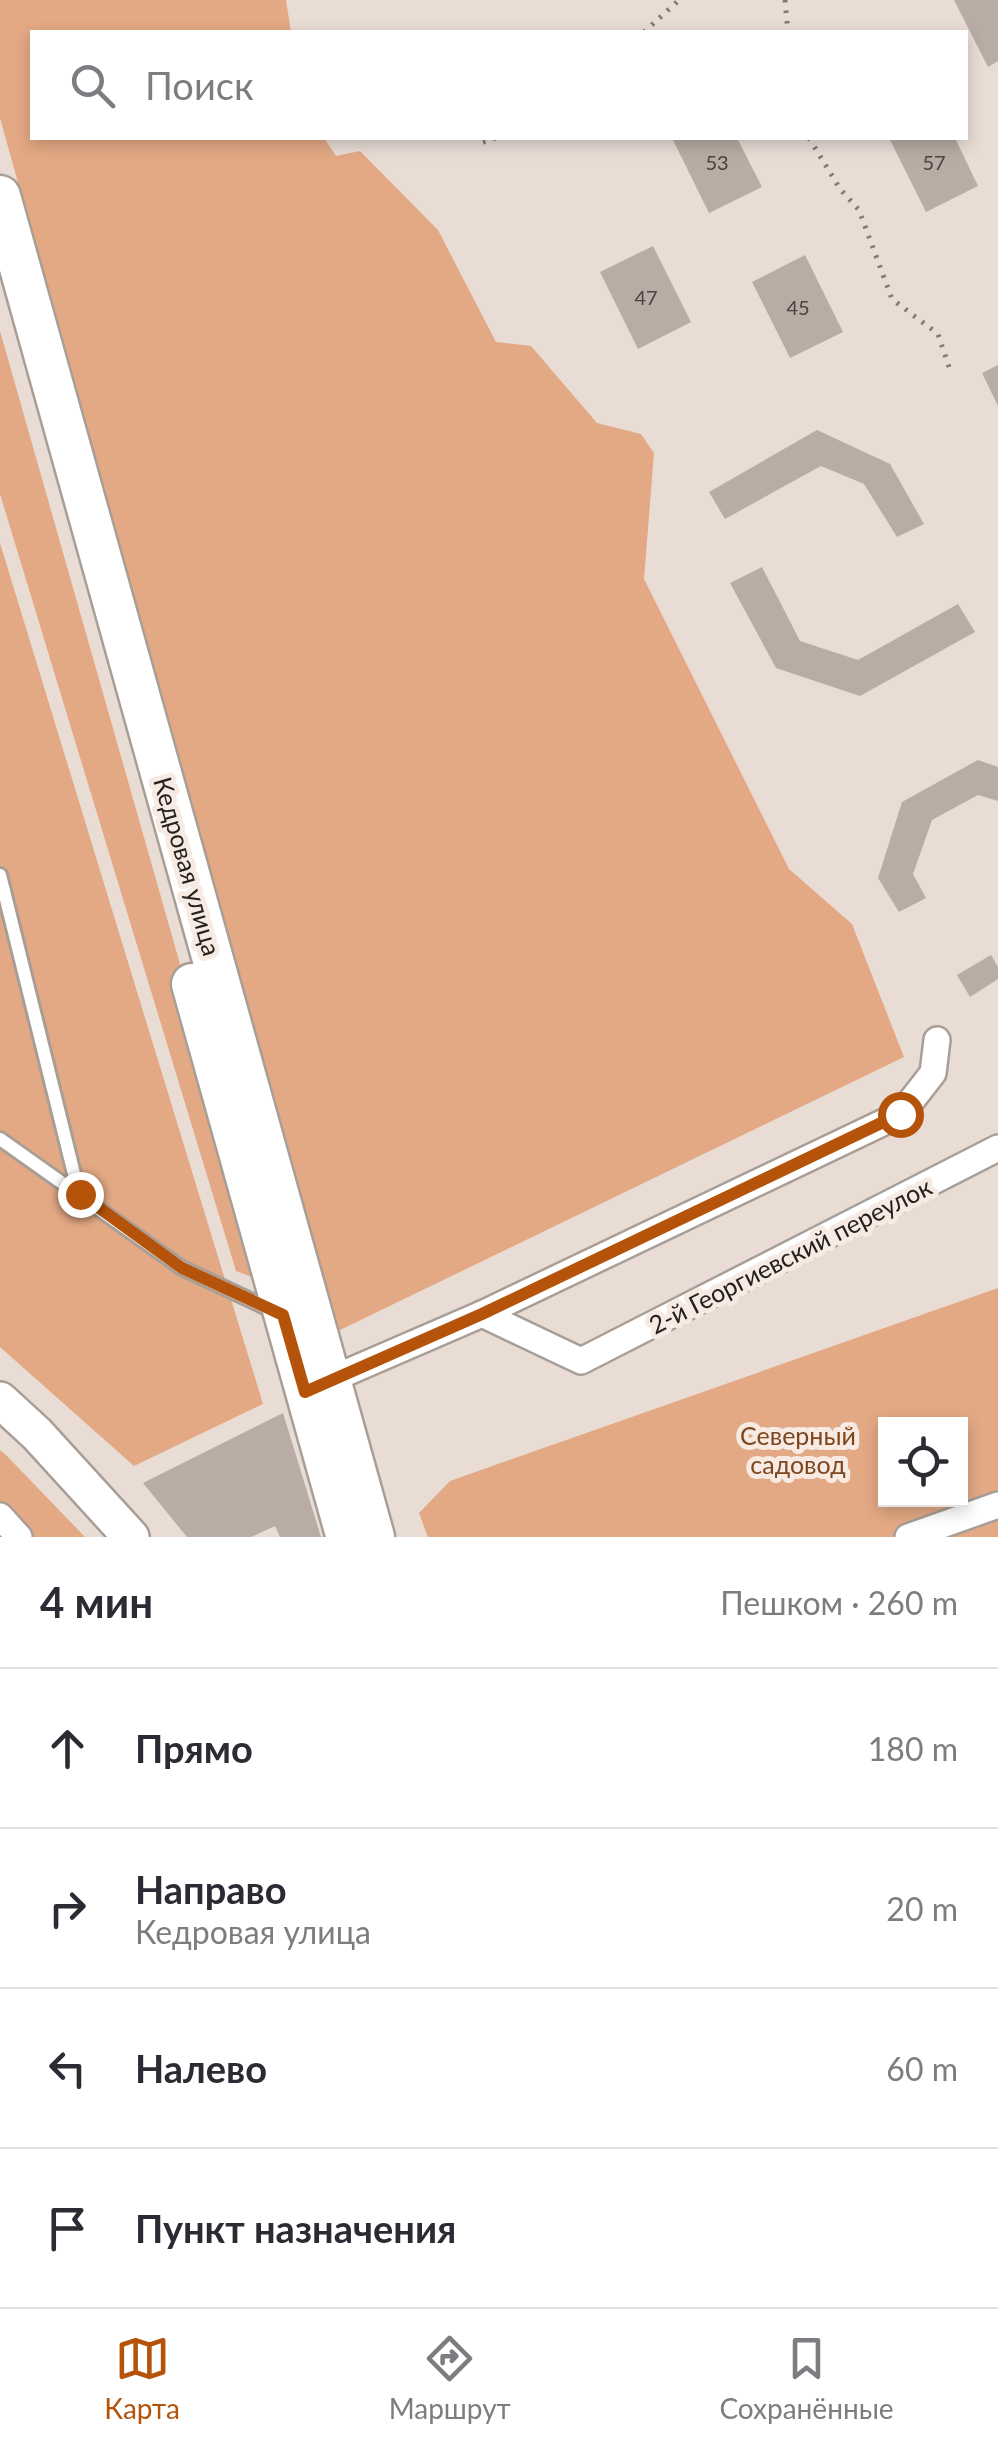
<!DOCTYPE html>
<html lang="ru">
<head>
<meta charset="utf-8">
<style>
  body { margin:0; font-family:Lato,sans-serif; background:#f7f7f7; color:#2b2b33 }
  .controls { position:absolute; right:30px; bottom:30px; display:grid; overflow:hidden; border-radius:0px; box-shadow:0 5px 15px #0003 }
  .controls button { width:90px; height:90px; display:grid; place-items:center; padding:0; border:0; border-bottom:2px solid #e1e1e2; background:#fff; color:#2b2b33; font:50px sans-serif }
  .stop { position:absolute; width:30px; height:30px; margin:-22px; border:8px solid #b45309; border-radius:50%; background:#fff }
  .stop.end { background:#b45309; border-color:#fff; box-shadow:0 2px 10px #0008 }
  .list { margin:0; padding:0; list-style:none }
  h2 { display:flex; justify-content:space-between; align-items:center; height:130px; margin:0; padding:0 40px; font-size:42px }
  h2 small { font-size:32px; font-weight:400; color:#7c7c81 }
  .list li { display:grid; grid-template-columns:65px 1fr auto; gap:30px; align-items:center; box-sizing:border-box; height:160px; padding:0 40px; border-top:2px solid #e1e1e2 }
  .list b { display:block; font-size:38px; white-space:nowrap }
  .list p { margin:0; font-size:32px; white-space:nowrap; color:#7c7c81 }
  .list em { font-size:32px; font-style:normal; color:#7c7c81 }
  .icon { flex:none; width:55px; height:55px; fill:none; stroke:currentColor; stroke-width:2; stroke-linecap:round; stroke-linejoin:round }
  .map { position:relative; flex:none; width:998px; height:1537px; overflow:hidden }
  .search { position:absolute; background:#fff; box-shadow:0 5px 15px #0003; left:30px; right:30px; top:30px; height:110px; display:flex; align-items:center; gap:25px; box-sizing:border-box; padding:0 35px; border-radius:0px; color:#7c7c81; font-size:38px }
  .sheet { height:770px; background:#fff }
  nav { display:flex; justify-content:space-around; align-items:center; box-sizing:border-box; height:140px; border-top:2px solid #e1e1e2; background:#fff; font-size:28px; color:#7c7c81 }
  nav a { display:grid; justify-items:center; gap:5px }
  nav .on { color:#b45309 }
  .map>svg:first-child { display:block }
  .green { fill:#e3a984; fill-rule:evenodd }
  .building { fill:#b8aca4 }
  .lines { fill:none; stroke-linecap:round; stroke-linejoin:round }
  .lane-casing { stroke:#a99e96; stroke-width:18 }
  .street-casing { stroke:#a99e96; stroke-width:30 }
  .secondary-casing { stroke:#a99e96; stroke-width:40 }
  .primary-casing { stroke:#a99e96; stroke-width:45 }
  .path { stroke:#837a75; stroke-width:5; stroke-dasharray:2.5 8; stroke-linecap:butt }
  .lane { stroke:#fff; stroke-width:12 }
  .street { stroke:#fff; stroke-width:25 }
  .secondary { stroke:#fff; stroke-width:35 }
  .primary { stroke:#fff; stroke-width:40 }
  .route { stroke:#b45309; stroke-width:12 }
  .labels { text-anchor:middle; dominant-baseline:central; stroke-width:10; stroke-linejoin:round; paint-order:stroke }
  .number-label { font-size:20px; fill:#4a4440 }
  .street-label { font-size:25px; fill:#25211e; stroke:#f6eae2 }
  .park-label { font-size:25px; fill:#7e461c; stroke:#f6eae2 }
</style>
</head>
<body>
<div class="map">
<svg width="998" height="1537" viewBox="0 0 998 1537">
  <rect width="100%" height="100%" fill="#e9dcd5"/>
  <!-- green -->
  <g class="green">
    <polygon points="0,0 286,0 291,32 32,32 32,138 324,138 336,156 360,151 438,230 496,342 531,346 597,423 641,434 654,453 644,579 789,869 852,924 904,1057 338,1331 0,118"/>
    <polygon points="0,331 271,1284 236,1271 0,494"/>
    <polygon points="0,543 263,1404 134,1466 0,1347"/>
    <path d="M 998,1288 L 998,1537 L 428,1537 L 419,1513 L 450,1481 ZM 886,1424 L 960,1424 L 960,1500 L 886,1500 Z"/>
    <polygon points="0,1450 6,1455 85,1537 12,1537 0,1524"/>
  </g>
  <!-- building -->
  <g class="building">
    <polygon points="954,0 998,0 998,61 988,67"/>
    <polygon points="672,138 737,138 762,187 709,213"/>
    <polygon points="889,138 955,138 978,186 926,212"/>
    <polygon points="653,246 691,322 638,349 600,272"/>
    <polygon points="805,255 843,332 790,358 752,282"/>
    <polygon points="998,365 998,406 982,373"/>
    <polygon points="817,430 890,464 924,524 897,537 864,484 821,466 725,519 709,492"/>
    <polygon points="762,567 800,641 858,660 958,604 975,632 860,696 776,668 730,583"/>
    <polygon points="978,760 998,767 998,801 978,795 932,820 913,874 926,898 899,912 878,878 902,802"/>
    <polygon points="991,955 998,967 998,979 970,997 957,975"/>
    <polygon points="283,1413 321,1537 280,1537 275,1526 251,1537 187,1537 143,1483"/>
  </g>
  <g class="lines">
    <!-- lane casing -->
    <g class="lane-casing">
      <g id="lane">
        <polyline points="0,875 79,1194"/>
        <polyline points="0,1139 182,1268 276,1312"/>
      </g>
    </g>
    <!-- street casing -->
    <g class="street-casing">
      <g id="street">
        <polyline points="482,1314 581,1361 998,1148"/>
        <polyline points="318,1385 482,1314 901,1114 933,1073 937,1040"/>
        <polyline points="0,1516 19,1537"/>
        <polyline points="908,1537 998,1505"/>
      </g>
    </g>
    <!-- secondary casing -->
    <g class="secondary-casing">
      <polyline id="secondary" points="0,1400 37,1434 131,1537"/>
    </g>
    <!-- primary casing -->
    <g class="primary-casing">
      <g id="primary">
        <polyline points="0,196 374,1537"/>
        <polyline points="192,984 345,1531"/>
      </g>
    </g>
    <!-- path -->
    <g class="path">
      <polyline points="785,0 788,32"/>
      <polyline points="644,32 679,0"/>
      <polyline points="809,138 840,189 859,210 892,299 938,334 950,370"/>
      <polyline points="483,142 496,138"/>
    </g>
    <!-- lane -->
    <use href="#lane" class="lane"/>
    <!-- street -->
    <use href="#street" class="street"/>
    <!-- secondary -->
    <use href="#secondary" class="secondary"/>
    <!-- primary -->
    <use href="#primary" class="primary"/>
  </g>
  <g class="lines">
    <!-- route -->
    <polyline class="route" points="80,1194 182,1268 283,1315 305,1392 482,1314 900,1114"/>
  </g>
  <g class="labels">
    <!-- number labels -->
    <g class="number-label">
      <text x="717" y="162">53</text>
      <text x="934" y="162">57</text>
      <text x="646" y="297">47</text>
      <text x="798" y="307">45</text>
    </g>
    <!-- street labels -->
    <g class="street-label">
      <text transform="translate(188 866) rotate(74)">Кедровая улица</text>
      <text transform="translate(790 1255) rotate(-27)">2-й Георгиевский переулок</text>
    </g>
    <!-- park labels -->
    <g class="park-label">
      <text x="798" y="1435">Северный<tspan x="798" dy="29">садовод</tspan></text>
    </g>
  </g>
</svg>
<div class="controls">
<button><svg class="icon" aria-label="locate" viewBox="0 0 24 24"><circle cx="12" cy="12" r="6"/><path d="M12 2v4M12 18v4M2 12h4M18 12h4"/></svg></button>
</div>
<div class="stop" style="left:900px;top:1114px"></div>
<div class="stop end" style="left:80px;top:1194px"></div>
<div class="search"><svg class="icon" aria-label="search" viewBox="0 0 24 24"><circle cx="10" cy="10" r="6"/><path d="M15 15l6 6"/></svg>Поиск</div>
</div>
<section class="sheet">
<h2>4 мин<small>Пешком · 260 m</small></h2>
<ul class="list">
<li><svg class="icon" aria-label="ahead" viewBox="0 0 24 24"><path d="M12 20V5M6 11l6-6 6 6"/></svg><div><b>Прямо</b></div><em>180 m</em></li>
<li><svg class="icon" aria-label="right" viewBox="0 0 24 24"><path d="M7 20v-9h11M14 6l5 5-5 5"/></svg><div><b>Направо</b><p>Кедровая улица</p></div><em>20 m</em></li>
<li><svg class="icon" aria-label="left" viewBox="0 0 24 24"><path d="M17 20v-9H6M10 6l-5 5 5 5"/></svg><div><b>Налево</b></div><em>60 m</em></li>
<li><svg class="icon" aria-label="arrive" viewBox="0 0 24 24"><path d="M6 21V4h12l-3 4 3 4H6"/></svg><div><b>Пункт назначения</b></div></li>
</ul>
</section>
<nav>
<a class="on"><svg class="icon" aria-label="map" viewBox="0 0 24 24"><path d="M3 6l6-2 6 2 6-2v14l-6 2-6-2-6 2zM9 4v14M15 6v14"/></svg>Карта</a>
<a><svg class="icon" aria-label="directions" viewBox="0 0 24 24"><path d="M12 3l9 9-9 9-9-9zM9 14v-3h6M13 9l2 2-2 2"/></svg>Маршрут</a>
<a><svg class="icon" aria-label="saved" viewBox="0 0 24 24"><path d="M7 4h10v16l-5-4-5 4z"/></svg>Сохранённые</a>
</nav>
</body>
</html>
